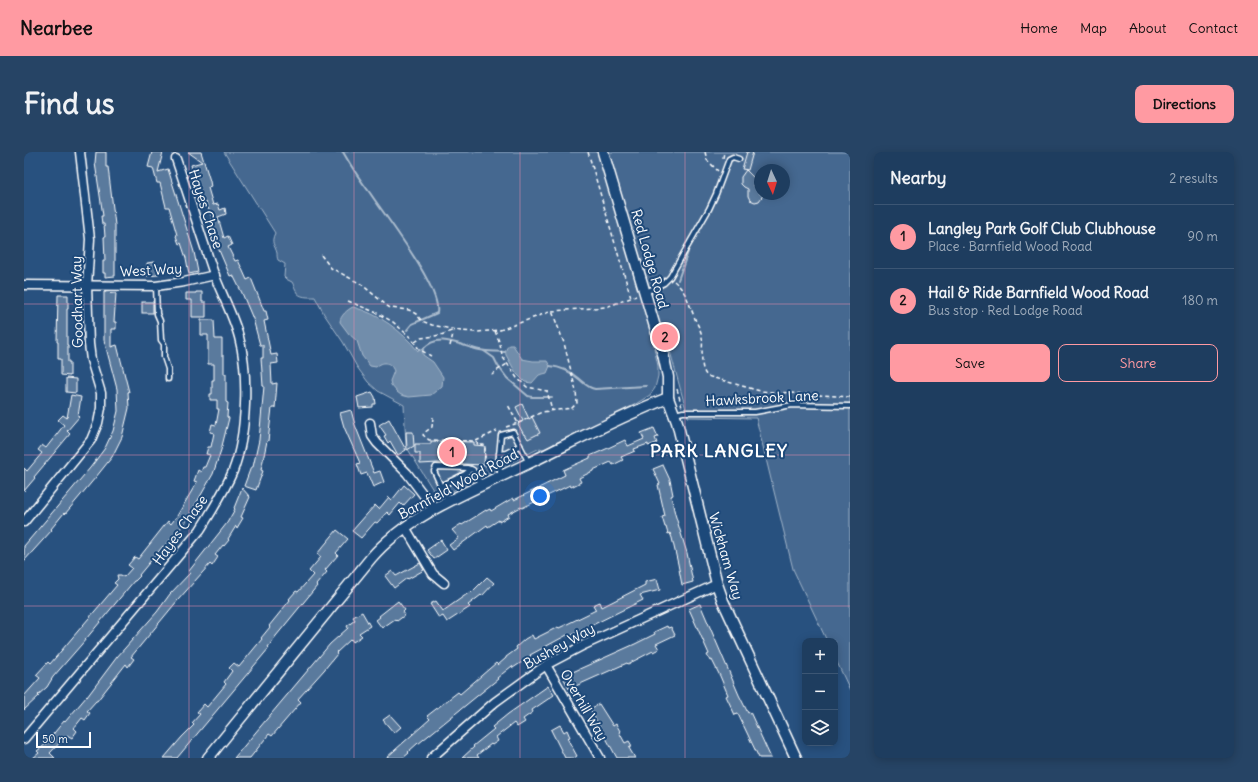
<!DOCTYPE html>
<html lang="en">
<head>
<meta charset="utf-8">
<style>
  body { margin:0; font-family:Delius,sans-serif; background:#264465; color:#f1f3f6 }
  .controls { position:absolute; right:12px; bottom:12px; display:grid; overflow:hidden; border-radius:8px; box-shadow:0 2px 10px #0003 }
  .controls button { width:36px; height:36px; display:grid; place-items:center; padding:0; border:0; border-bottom:1px solid #3c5674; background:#1e3d5f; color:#f1f3f6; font:20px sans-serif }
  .compass { position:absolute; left:730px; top:12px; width:36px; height:36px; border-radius:50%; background:#1e3d5f; box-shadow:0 2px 10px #0003; rotate:176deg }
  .scale { position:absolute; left:12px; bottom:10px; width:55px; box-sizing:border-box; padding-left:4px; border:2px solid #fff; border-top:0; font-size:11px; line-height:14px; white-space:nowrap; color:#fff; -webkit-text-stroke:3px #1f4a7a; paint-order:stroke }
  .you { position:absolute; left:516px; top:344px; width:14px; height:14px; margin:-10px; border:3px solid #fff; border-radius:50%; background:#1a73e8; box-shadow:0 0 0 6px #1a73e833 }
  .badge { display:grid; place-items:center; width:26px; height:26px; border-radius:50%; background:#ff9aa2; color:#111; font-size:13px; font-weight:700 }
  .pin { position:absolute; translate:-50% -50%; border:2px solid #fff; box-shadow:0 1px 4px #0006 }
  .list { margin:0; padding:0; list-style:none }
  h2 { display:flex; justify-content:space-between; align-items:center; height:52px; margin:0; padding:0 16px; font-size:17px }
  h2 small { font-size:13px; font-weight:400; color:#a1aebd }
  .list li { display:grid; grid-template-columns:26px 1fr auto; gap:12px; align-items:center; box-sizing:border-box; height:64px; padding:0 16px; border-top:1px solid #3c5674 }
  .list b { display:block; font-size:15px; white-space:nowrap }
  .list p { margin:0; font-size:13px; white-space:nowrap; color:#a1aebd }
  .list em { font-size:13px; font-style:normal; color:#a1aebd }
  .actions { display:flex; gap:8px; padding:12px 16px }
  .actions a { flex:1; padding:9px 0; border:1px solid #ff9aa2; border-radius:8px; text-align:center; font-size:14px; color:#ff9aa2 }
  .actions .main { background:#ff9aa2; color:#111 }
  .icon { flex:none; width:22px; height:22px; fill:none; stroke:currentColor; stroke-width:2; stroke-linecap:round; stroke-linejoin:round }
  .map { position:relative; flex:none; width:826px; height:606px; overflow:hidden; border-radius:8px }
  header { display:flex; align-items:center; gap:24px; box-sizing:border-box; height:56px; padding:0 20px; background:#ff9aa2; color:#111 }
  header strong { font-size:19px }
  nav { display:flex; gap:22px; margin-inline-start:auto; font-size:14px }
  .intro { display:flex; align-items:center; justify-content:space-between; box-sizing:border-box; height:96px; padding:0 24px }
  h1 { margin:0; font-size:28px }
  .button { padding:10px 18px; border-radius:8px; background:#ff9aa2; color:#111; font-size:14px; font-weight:700 }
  main { display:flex; gap:24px; padding:0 24px }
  aside { flex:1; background:#1e3d5f; border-radius:8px; box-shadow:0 2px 10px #0003 }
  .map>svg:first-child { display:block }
  .green { fill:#446890; stroke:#a2b4c8; fill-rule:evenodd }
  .water { fill:#718dab; stroke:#aabbcd }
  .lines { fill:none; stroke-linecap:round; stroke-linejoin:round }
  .stream { stroke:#aabbcd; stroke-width:2 }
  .building { fill:#5a7a9d; stroke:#fff }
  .service-casing { stroke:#fff; stroke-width:7 }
  .minor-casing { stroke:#fff; stroke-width:11 }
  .tertiary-casing { stroke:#fff; stroke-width:13 }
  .path { stroke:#fff; stroke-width:1.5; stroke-dasharray:4 3; stroke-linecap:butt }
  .service { stroke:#1f4a7a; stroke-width:4 }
  .minor { stroke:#1f4a7a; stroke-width:8 }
  .tertiary { stroke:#1f4a7a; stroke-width:10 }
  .grid { fill:none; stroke:#e08cad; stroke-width:1; stroke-opacity:0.55 }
  .labels { text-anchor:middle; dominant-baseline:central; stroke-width:4; stroke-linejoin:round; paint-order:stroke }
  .street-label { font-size:14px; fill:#fff; stroke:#1f4a7a }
  .district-label { font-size:18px; font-weight:bold; letter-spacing:1px; fill:#fff; stroke:#1f4a7a }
</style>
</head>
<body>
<header>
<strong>Nearbee</strong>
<nav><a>Home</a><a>Map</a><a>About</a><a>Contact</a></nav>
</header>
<div class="intro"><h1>Find us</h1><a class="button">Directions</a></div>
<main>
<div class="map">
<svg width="826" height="606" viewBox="0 0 826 606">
  <rect width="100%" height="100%" fill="#28517f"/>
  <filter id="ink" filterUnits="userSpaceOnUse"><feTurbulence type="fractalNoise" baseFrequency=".025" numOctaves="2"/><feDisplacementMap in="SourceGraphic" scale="8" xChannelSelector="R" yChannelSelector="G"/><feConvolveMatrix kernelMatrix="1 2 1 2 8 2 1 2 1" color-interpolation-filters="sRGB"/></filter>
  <g filter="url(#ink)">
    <!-- green -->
    <path class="green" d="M 200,0 L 826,0 L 826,538 L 811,506 L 811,489 L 803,489 L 769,417 L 732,266 L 664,265 L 646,199 L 647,197 L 644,189 L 630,196 L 634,214 L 634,224 L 631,236 L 626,243 L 610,253 L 587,264 L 579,270 L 552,281 L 540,289 L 536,289 L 529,292 L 522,298 L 516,296 L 414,346 L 382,294 L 380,253 L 354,239 L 344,230 L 333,215 L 319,190 L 300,162 L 291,145 C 285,145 275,146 272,139 C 270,136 270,133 268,130 L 262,127 L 260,125 L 261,112 L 254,108 C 253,106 253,103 253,101 C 251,93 246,91 251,81 ZM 736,18 L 760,18 L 760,42 L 736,42 Z"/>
    <!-- water -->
    <g class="water">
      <path d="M 329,155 C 355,162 377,178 394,199 L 399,197 L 399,203 L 409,210 L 419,225 L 418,234 L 407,243 L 385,245 L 377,243 L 373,240 L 367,233 L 366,229 L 370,219 C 366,209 359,209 352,215 L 346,214 L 338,204 L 333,189 L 325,182 L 316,170 C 316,164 324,157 329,155 Z"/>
      <path d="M 489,193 L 498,207 L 509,209 L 523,209 L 526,214 L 523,221 L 515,223 L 508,231 L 501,230 L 492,221 L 482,203 C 481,199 482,195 486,193 Z"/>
    </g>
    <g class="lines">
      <!-- stream -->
      <g class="stream">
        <path d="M 319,0 C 327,14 336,28 346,41 C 361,64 418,136 413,161 L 388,172 L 383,178"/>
        <polyline points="654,128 664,100"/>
        <path d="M 399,197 C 415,179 438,195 456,198 C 464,200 473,199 481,200"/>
        <polyline points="460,199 470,206 474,214 483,226 504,244 508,245 528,245"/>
        <path d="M 526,214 C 537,215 547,220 555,227 C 560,231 564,236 571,237 L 622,234"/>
      </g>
    </g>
    <!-- building -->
    <g class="building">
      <polygon points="72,0 82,0 82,15 84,15 91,73 91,124 81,125 81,121 79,121 79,109 81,109 80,85 81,85 80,72 78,72 77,64 79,64 78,57 71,11"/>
      <polygon points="128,0 139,0 134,20 144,17 170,100 174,120 165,122 162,106 157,91 155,92 152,84 153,83 145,55 142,55 136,31 133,31 129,16 124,15"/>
      <polygon points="164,0 177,0 186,29 187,35 184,36 189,53 194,52 196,58 201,56 202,62 194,65 200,86 204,84 208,93 204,95 211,109 214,108 223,128 227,126 235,146 240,159 242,159 244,168 240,169 247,203 253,202 254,211 247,212 248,232 253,231 251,256 248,256 244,289 243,289 237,318 239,319 232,338 220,334 227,315 229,315 235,288 240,234 239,234 237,206 239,206 239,193 236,193 229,167 218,141 209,123 206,124 192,91 186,73 190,72 182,50 178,51 167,13 178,10"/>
      <polygon points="723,0 729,0 724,18 718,17"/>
      <polygon points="722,18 730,26 730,34 736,37 736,42 740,42 735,49 731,50 726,48 724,44 724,37 720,35 717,32 717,25"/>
      <polygon points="130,110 130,113 134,113 134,123 123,124 123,111"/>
      <polygon points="80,140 92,141 90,170 92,170 92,177 87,177 87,195 93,193 105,240 104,240 105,256 98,285 88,305 72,325 41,362 40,361 27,377 28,378 0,409 0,394 66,316 81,296 89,279 94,259 93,237 80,188"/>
      <polygon points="172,140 178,140 178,150 182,150 182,165 168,165 168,148 162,148 162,141 172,141"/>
      <polygon points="34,143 44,143 44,157 43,157 43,193 44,193 44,210 46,210 46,224 37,223 37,207 34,207 34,190 33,190"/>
      <rect x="118" y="150" width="11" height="11"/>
      <polygon points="177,168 190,168 191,187 198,187 198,204 200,204 200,222 202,222 202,250 204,251 203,265 205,266 197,298 189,322 161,371 148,386 140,395 139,394 115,423 116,424 111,429 110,429 57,493 29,525 23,535 14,543 15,544 0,558 0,544 16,526 12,523 24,510 26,512 93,433 90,431 94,427 93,423 97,423 100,425 108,416 104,413 111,405 114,407 144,369 147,372 153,364 173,330 170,329 174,318 177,320 179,315 181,315 186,303 182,302 184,295 187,295 190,281 186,280 188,272 192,273 195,257 193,257 193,248 186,248 186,242 188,242 188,228 190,228 190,212 184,212 184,183 177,183"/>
      <polygon points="42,226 52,227 52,241 42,240"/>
      <polygon points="348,240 351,245 352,252 349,252 349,255 335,256 333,245"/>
      <polygon points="47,243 57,245 54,264 55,265 43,279 46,282 10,325 11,326 0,339 0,316 3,319 18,301 14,298 18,293 22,296 40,273 34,268 39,263 43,266"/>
      <polygon points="498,252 505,267 508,265 516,281 504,287 501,282 500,283 494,272 499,269 492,255"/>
      <polygon points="327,258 331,273 350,321 356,319 360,330 349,335 343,321 337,323 333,312 336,311 320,275 316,261"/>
      <polygon points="365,267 382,298 374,303 366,289 364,291 360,284 362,283 355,273"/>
      <polygon points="630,276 634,285 631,286 633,291 624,294 624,292 610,297 611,299 597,305 599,308 589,313 587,310 569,318 569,319 555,326 557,330 547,335 546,333 498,356 497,355 484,362 485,364 475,370 475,368 464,375 463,373 429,398 425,393 435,386 428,378 437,372 438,373 462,358 462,359 466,357 467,359 489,346 490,348 541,323 539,318 566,306 566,304 582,297 601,288 604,294 620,287 617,281"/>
      <polygon points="382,280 389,280 390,294 383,298"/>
      <polygon points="407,289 450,290 450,293 461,294 460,313 414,311 396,312 396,301 391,301 391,292 407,292"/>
      <polygon points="639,313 646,328 649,343 647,344 651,362 663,401 669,430 658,433 654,412 648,386 646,381 644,382 642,375 641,375 638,365 641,364 634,333 636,332 629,317"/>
      <polygon points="380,333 390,342 379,354 376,351 366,363 363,360 353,371 351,370 337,386 328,379 351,353 355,357 365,345 368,348"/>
      <polygon points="218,336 226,345 217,365 219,366 213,376 212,374 204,387 205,388 200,394 199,393 191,403 194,405 188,414 186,412 154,448 107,505 110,507 104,515 102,512 73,549 72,549 63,559 66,561 61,568 58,566 50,576 53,579 48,586 43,583 26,601 31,606 9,606 15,601 13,599 22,592 21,591 26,585 26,586 40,569 41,570 63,544 63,545 93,505 133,460 146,442 166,421 165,419 203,371 211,357 210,356"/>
      <polygon points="313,378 324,387 312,401 314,403 301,418 303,420 292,433 293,434 252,484 244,495 245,496 153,606 140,606 158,585 170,573 168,571 176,562 173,560 180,552 183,555 202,532 200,530 208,519 205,516 210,511 215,515 238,487 237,486 246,475 245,474 266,448 265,447 272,439 274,440 289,423 285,419 297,405 293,402"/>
      <polygon points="417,388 423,398 410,407 403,398"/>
      <polygon points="396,411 400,418 384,427 383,426 370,436 361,424 368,419 372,424"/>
      <polygon points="463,425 470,431 458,444 457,443 444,453 446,455 423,470 419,464 415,466 406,452 412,449 419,459 446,440 447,441"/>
      <polygon points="633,427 636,438 616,443 619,448 544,485 543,483 506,503 507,504 489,516 488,514 473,526 474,527 394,592 394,591 384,600 385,601 379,606 362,606 406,567 403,564 434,540 436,542 472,511 474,513 482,506 482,505 493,497 492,495 501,487 508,483 510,487 534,475 535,476 572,458 569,453 576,450 578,455 621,433 621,430"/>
      <polygon points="374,449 381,458 379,460 381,463 373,469 371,467 358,476 352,468 356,465 355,464"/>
      <polygon points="676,452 715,543 724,561 726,560 747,606 735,606 714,562 711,563 702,544 704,543 696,524 688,508 686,509 683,503 685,502 665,457"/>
      <polygon points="338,460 346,474 335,481 338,484 329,490 327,487 312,501 313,502 300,518 274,547 277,550 248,584 245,582 226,606 210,606 306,492 324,476 323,474 331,468 329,465"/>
      <polygon points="643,474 644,476 647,475 651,483 632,492 635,497 629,500 629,499 604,512 603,511 545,537 540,527 543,526 542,523 611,492 631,482 630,480"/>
      <polygon points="524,534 530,543 508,558 509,560 499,567 501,570 493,575 490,571 472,585 474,589 468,593 467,592 453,603 455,606 438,606 450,595 449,594 470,577 468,575 484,562"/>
      <polygon points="575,552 589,574 592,572 596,579 595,580 601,591 605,589 608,594 605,596 611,606 593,606 566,557"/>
      <polygon points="366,563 377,575 370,581 359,568"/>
      <polygon points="536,573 540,580 543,578 546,585 543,586 553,604 550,606 541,606 527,578"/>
    </g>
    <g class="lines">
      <!-- service casing -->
      <g class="service-casing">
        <g id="service">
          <polyline points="132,134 133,162 136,169 137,188 140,192 140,205 144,217 144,227"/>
          <polyline points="622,140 640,131 646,125 685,57 692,42 705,7 709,5 715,7"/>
          <polyline points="651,262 659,260 731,260 768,253 826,254"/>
          <polyline points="475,302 482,301 495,294 496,293"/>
          <polyline points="478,323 474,313 477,283 489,280 505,311"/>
          <polyline points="417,334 441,322 447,317"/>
          <polyline points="424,350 410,319 412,315 443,316 449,318 458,333"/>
        </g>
      </g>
      <!-- minor casing -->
      <g class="minor-casing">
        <g id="minor">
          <polyline points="0,133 132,134 160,130 191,123"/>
          <polyline points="346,271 348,284 353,291 383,321 410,357"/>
          <polyline points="0,370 67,288 74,271 77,256 77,241 67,208 65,192 63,134 66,87 56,0"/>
          <polyline points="381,375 409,422 420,431"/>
          <polyline points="522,513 576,606"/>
          <path d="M 0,587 L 176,378 C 188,359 200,340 209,319 C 223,283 225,222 215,185 C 209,163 198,143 190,122 C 177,84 165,45 152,7"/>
          <polyline points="407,606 471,550 522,513 560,493 693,432"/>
        </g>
      </g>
      <!-- tertiary casing -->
      <g class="tertiary-casing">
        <g id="tertiary">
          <polyline points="579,0 639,202 644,225 644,246 653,270 693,432 699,449 772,606"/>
          <path d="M 184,606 L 347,406 C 385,361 454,336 507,310 C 552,288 597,264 644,246"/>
        </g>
      </g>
      <!-- path -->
      <g class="path">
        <polyline points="564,0 607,146"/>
        <polyline points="681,0 683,8 694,19"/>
        <polyline points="699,6 700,0"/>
        <polyline points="297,103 307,116 337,132 362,153 366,156 385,158 392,162 398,169 408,173 437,179 453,180 476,178 528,159 582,155 612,144"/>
        <path d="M 650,129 C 663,140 664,150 670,164 C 672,171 677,177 678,185 C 680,197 674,214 683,224 L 736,239 L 826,245"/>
        <polyline points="324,149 353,161 369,170 386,185 395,197 407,204"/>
        <polyline points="471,179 476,192 478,204 493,226 503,235 523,239 528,258"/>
        <polyline points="391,190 397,186 417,183 430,178"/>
        <polyline points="426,194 430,178"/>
        <polyline points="468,223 472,219 483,212"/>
        <polyline points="653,237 658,255"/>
        <polyline points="409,265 408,275 400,281 399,283 405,288 452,289 454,293 461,293 461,313"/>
        <polyline points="494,271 518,260 548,256 553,251 552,239 540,191 528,159"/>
        <polyline points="482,275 494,271 484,253"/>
        <polyline points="452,289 473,279"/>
        <polyline points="455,317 463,313 468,313"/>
      </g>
      <!-- service -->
      <use href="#service" class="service"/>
      <!-- minor -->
      <use href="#minor" class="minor"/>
      <!-- tertiary -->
      <use href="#tertiary" class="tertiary"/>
    </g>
  </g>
  <!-- grid -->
  <path class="grid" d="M 165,0 L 165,606M 330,0 L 330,606M 496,0 L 496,606M 661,0 L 661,606M 0,152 L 826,152M 0,303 L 826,303M 0,454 L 826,454"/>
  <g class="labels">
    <!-- street labels -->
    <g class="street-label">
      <text transform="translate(182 57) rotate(72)">Hayes Chase</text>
      <text transform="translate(626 107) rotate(74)">Red Lodge Road</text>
      <text transform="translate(127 118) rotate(-3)">West Way</text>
      <text transform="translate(53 150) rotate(-91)">Goodhart Way</text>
      <text transform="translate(738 246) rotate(-3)">Hawksbrook Lane</text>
      <text transform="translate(434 332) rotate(-28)">Barnfield Wood Road</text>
      <text transform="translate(156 378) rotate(-54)">Hayes Chase</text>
      <text transform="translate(702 404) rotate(74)">Wickham Way</text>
      <text transform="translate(535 494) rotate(-29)">Bushey Way</text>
      <text transform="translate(560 553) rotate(60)">Overhill Way</text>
    </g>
    <!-- district labels -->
    <g class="district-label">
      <text x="695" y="298">PARK LANGLEY</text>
    </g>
  </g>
</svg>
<div class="controls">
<button>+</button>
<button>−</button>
<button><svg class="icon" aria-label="layers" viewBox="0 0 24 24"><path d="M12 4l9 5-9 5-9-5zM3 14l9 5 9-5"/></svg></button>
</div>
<svg class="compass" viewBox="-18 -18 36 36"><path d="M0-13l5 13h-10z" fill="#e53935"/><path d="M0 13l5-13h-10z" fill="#a1aebd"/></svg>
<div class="scale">50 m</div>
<div class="you"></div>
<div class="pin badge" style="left:428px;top:300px">1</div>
<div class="pin badge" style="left:641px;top:185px">2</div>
</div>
<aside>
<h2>Nearby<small>2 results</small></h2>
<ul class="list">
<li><span class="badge">1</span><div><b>Langley Park Golf Club Clubhouse</b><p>Place · Barnfield Wood Road</p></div><em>90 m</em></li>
<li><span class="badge">2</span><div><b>Hail &amp; Ride Barnfield Wood Road</b><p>Bus stop · Red Lodge Road</p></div><em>180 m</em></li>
</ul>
<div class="actions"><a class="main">Save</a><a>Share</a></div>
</aside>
</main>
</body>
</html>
